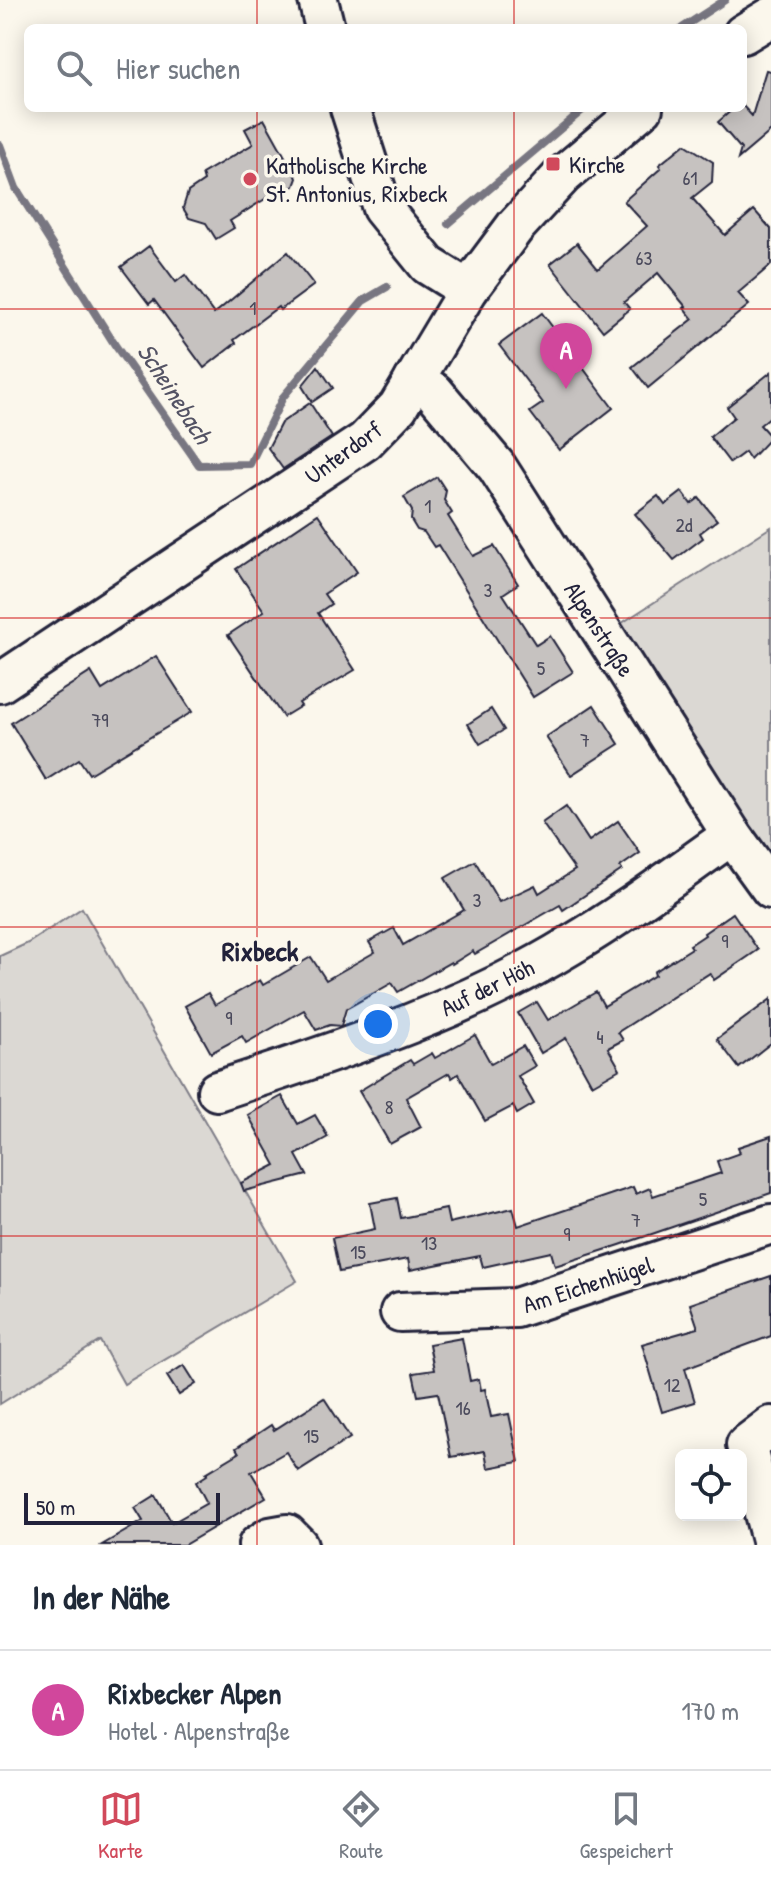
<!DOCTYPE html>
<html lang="de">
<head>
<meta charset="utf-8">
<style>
  body { margin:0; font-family:"Patrick Hand",sans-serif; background:#f6f6f7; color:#1f2937 }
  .controls { position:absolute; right:24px; bottom:24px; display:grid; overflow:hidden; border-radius:12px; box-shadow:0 4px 20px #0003 }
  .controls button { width:72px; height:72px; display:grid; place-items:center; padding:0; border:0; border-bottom:2px solid #e0e1e3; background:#fff; color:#1f2937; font:40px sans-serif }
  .scale { position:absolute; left:24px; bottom:20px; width:196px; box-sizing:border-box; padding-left:8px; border:4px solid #22223b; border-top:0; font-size:22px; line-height:28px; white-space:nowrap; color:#22223b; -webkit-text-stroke:6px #fbf7ec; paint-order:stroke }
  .you { position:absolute; left:378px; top:1024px; width:28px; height:28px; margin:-20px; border:6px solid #fff; border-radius:50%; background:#1a73e8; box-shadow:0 0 0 12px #1a73e833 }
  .badge { display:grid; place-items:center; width:52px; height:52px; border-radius:50%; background:#d1495b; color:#fff; font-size:26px; font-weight:700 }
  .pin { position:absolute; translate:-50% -66px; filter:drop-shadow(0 2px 4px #0008) }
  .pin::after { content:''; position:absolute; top:42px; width:28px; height:24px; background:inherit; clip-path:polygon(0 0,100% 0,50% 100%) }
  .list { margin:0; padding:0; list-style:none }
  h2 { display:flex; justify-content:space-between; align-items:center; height:104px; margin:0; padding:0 32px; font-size:34px }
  h2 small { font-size:26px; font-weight:400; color:#747a83 }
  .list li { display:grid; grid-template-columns:52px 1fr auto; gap:24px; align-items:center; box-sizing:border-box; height:120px; padding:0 32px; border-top:2px solid #e0e1e3 }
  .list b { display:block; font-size:30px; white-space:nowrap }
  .list p { margin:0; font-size:26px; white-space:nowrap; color:#747a83 }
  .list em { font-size:26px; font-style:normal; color:#747a83 }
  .icon { flex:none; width:44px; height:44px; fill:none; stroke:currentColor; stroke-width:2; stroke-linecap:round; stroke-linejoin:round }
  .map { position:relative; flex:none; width:771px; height:1545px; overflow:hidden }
  .search { position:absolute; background:#fff; box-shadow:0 4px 20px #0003; left:24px; right:24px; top:24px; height:88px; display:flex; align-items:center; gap:20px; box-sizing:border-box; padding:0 28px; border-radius:12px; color:#747a83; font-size:30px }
  .sheet { height:224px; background:#fff }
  nav { display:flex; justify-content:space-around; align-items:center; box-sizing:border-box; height:112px; border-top:2px solid #e0e1e3; background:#fff; font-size:22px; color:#747a83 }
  nav a { display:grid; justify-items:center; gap:4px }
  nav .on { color:#d1495b }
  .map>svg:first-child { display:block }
  .green { fill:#dbd8d3; stroke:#7e7d87; stroke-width:2 }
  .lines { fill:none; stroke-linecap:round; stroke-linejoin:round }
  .stream { stroke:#787681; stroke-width:8 }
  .building { fill:#c6c2c0; stroke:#22223b; stroke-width:2 }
  .minor-casing { stroke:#22223b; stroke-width:44 }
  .minor { stroke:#fbf7ec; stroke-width:38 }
  .grid { fill:none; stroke:#d62828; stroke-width:2; stroke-opacity:0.55 }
  .poi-dot { fill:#d1495b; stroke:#fbf7ec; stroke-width:3 }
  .labels { text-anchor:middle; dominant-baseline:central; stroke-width:7; stroke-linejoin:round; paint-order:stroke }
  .number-label { font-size:20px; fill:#4b4a5c }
  .poi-label { font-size:24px; fill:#22223b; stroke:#fbf7ec; text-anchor:start }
  .street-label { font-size:24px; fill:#22223b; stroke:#fbf7ec }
  .water-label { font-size:26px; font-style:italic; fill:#545364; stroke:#fbf7ec }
  .quarter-label { font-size:28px; font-weight:bold; fill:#22223b; stroke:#fbf7ec }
</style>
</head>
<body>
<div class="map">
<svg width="771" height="1545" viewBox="0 0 771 1545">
  <rect width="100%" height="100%" fill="#fbf7ec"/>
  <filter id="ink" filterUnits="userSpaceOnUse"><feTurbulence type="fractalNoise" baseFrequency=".0125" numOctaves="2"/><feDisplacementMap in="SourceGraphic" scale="16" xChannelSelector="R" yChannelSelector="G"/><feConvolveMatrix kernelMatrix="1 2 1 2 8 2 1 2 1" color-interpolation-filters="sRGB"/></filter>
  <g filter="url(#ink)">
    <!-- green -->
    <g class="green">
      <polygon points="771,527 771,853 608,632"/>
      <polygon points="82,908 297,1281 124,1384 100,1341 0,1404 0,956 28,943"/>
    </g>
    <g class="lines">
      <!-- stream -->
      <g class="stream">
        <polyline points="682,28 725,0"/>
        <polyline points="0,145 16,188 115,345 199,465 250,464 283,397 363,301 387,287"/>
        <polyline points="448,224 585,108"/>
      </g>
    </g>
    <!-- building -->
    <g class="building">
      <polygon points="766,70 771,71 771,131 738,159 741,149 718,122 734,108 743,106 752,116"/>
      <polygon points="264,119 297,178 294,186 286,191 281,189 230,221 234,228 216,239 206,223 189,218 183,208 188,192 204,181 202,174 253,144 245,129"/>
      <polygon points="685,144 713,162 712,182 692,198 725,235 754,210 771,229 771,265 738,293 749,305 648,388 632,367 693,319 684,308 686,307 658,273 624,302 630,309 603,331 550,264 577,243 598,269 647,226 624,201 661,168 659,165"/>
      <polygon points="149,246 176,282 185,275 214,314 288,252 314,285 280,310 278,307 234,340 236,343 204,368 154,300 149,304 121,267"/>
      <polygon points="542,313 613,408 559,450 530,412 543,403 499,345"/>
      <polygon points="318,366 333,388 312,402 302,386"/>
      <polygon points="771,372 771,416 760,425 771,437 750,459 745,452 730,463 710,437 734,417 727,407"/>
      <polygon points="310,403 332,437 283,469 268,448 281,423"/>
      <polygon points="437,477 446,491 444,500 452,513 448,516 473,556 494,546 518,584 503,594 536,645 550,636 573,672 533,697 438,545 434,547 424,532 417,530 411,520 412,511 404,497"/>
      <polygon points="682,492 691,504 699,498 717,520 700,533 703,538 674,560 635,514 658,496 665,505"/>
      <polygon points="318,514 357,572 324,594 331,604 318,613 355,670 299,703 301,706 283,717 228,635 264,611 236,569"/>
      <polygon points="156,656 192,712 89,774 79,759 46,780 11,723 91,672 102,690"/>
      <polygon points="594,705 619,744 571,775 546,737"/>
      <polygon points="491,709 504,730 480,744 468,724"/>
      <polygon points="566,806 589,841 618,821 640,853 620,867 622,870 563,910 560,905 475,954 473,951 452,964 451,962 398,992 392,983 346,1009 341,1026 330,1025 316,1030 304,1010 246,1043 242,1036 211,1053 185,1006 208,993 215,1005 260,980 263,985 311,957 326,980 375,952 369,942 394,928 403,945 464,910 445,878 475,861 499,902 535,885 539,893 575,870 542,823"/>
      <polygon points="733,913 758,950 714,980 710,973 618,1032 623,1040 608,1048 620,1069 592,1085 566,1038 541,1053 518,1013 537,1002 548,1020 596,992 604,1006 655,975 654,972 692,948 690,945 705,935 704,933"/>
      <polygon points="771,999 771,1043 739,1068 717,1039"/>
      <polygon points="475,1035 491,1064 523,1046 535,1066 518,1076 534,1104 517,1114 513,1106 485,1121 458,1074 452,1078 449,1073 406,1098 421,1127 390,1144 359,1091 410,1060 413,1064 432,1053 435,1058"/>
      <polygon points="282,1096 298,1124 315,1115 328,1137 296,1155 307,1175 244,1191 241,1183 276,1165 248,1115"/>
      <polygon points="771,1136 771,1193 620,1245 555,1266 551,1252 483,1267 480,1256 410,1270 408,1259 339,1272 332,1238 375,1229 370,1203 397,1198 401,1218 446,1209 449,1223 513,1208 518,1226 633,1187 636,1194 650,1188 653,1196 721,1173 717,1161 740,1153 738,1147"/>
      <polygon points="771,1276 771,1336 685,1368 695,1402 662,1412 642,1344 698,1328 690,1304"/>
      <polygon points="462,1338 470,1381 479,1379 481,1390 485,1389 491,1417 509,1414 519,1462 488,1468 485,1451 451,1457 438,1393 418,1396 413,1373 434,1370 429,1344"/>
      <polygon points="184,1365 196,1384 179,1395 167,1376"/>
      <polygon points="324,1398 350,1438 298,1471 286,1452 251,1472 266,1497 184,1545 102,1545 143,1521 135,1508 156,1495 172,1523 207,1503 196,1482 207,1475 206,1473 239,1453 236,1448 271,1425 274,1430"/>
    </g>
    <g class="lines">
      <!-- minor casing -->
      <g class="minor-casing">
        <g id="minor">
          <polyline points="318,0 325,28"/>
          <polyline points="743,34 771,17"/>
          <polyline points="350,108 382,208 428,265 468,290"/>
          <polyline points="414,380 434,392 497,467 732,835 771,889"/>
          <polyline points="0,683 365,441 398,407 468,290 515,227 562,176 643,108"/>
          <path d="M 217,1091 C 338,1051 462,1012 571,945 C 627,912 679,872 732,835"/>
          <polyline points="400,1312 516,1308 771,1224"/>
          <polyline points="771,1426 746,1445 771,1540"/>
          <polyline points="258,1545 270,1537 287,1534 298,1545"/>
        </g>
      </g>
      <!-- minor -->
      <use href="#minor" class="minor"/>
    </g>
  </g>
  <!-- grid -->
  <path class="grid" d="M 257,0 L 257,28M 514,0 L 514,28M 257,108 L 257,1545M 514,108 L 514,1545M 0,309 L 771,309M 0,618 L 771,618M 0,927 L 771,927M 0,1236 L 771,1236"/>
  <!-- markers -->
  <g class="poi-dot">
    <rect x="545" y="156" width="16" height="16" rx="4"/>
    <circle cx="250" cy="179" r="8"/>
  </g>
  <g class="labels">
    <!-- number labels -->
    <g class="number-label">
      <text x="690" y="177">61</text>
      <text x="644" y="257">63</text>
      <text x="253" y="307">1</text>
      <text x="428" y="505">1</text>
      <text x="684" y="524">2d</text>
      <text x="488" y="589">3</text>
      <text x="541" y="667">5</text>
      <text x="100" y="719">79</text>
      <text x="585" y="739">7</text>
      <text x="477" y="899">3</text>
      <text x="725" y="940">9</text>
      <text x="229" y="1017">9</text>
      <text x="600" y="1036">4</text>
      <text x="389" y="1106">8</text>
      <text x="703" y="1198">5</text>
      <text x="636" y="1219">7</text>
      <text x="567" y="1233">9</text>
      <text x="429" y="1242">13</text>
      <text x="358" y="1251">15</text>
      <text x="672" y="1384">12</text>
      <text x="463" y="1407">16</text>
      <text x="311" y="1435">15</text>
    </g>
    <!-- poi labels -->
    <g class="poi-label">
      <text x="569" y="164">Kirche</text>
      <text x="266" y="165">Katholische Kirche<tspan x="266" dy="28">St. Antonius, Rixbeck</tspan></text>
    </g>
    <!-- street labels -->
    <g class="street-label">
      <text transform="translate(343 452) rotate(-36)">Unterdorf</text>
      <text transform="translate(600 629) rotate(57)">Alpenstraße</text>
      <text transform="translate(487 987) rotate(-26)">Auf der Höh</text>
      <text transform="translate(588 1284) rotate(-18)">Am Eichenhügel</text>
    </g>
    <!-- water labels -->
    <g class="water-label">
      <text transform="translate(175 393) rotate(57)">Scheinebach</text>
    </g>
    <!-- quarter labels -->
    <g class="quarter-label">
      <text x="260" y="951">Rixbeck</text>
    </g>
  </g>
</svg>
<div class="controls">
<button><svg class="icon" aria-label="locate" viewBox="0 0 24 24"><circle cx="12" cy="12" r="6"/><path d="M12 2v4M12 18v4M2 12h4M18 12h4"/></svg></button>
</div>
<div class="scale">50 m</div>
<div class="you"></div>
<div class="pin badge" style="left:566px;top:389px;background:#d1479c">A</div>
<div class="search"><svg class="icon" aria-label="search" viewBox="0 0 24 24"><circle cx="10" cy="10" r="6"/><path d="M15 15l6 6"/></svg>Hier suchen</div>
</div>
<section class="sheet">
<h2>In der Nähe<small></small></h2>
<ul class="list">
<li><span class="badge" style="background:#d1479c">A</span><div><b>Rixbecker Alpen</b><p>Hotel · Alpenstraße</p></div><em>170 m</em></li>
</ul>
</section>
<nav>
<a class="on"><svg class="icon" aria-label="map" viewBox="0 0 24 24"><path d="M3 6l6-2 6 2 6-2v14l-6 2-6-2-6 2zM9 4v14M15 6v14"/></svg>Karte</a>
<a><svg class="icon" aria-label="directions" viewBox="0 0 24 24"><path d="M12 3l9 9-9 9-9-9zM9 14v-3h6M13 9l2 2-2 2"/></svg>Route</a>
<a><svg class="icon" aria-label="saved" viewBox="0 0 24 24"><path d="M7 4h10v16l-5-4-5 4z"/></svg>Gespeichert</a>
</nav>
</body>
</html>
